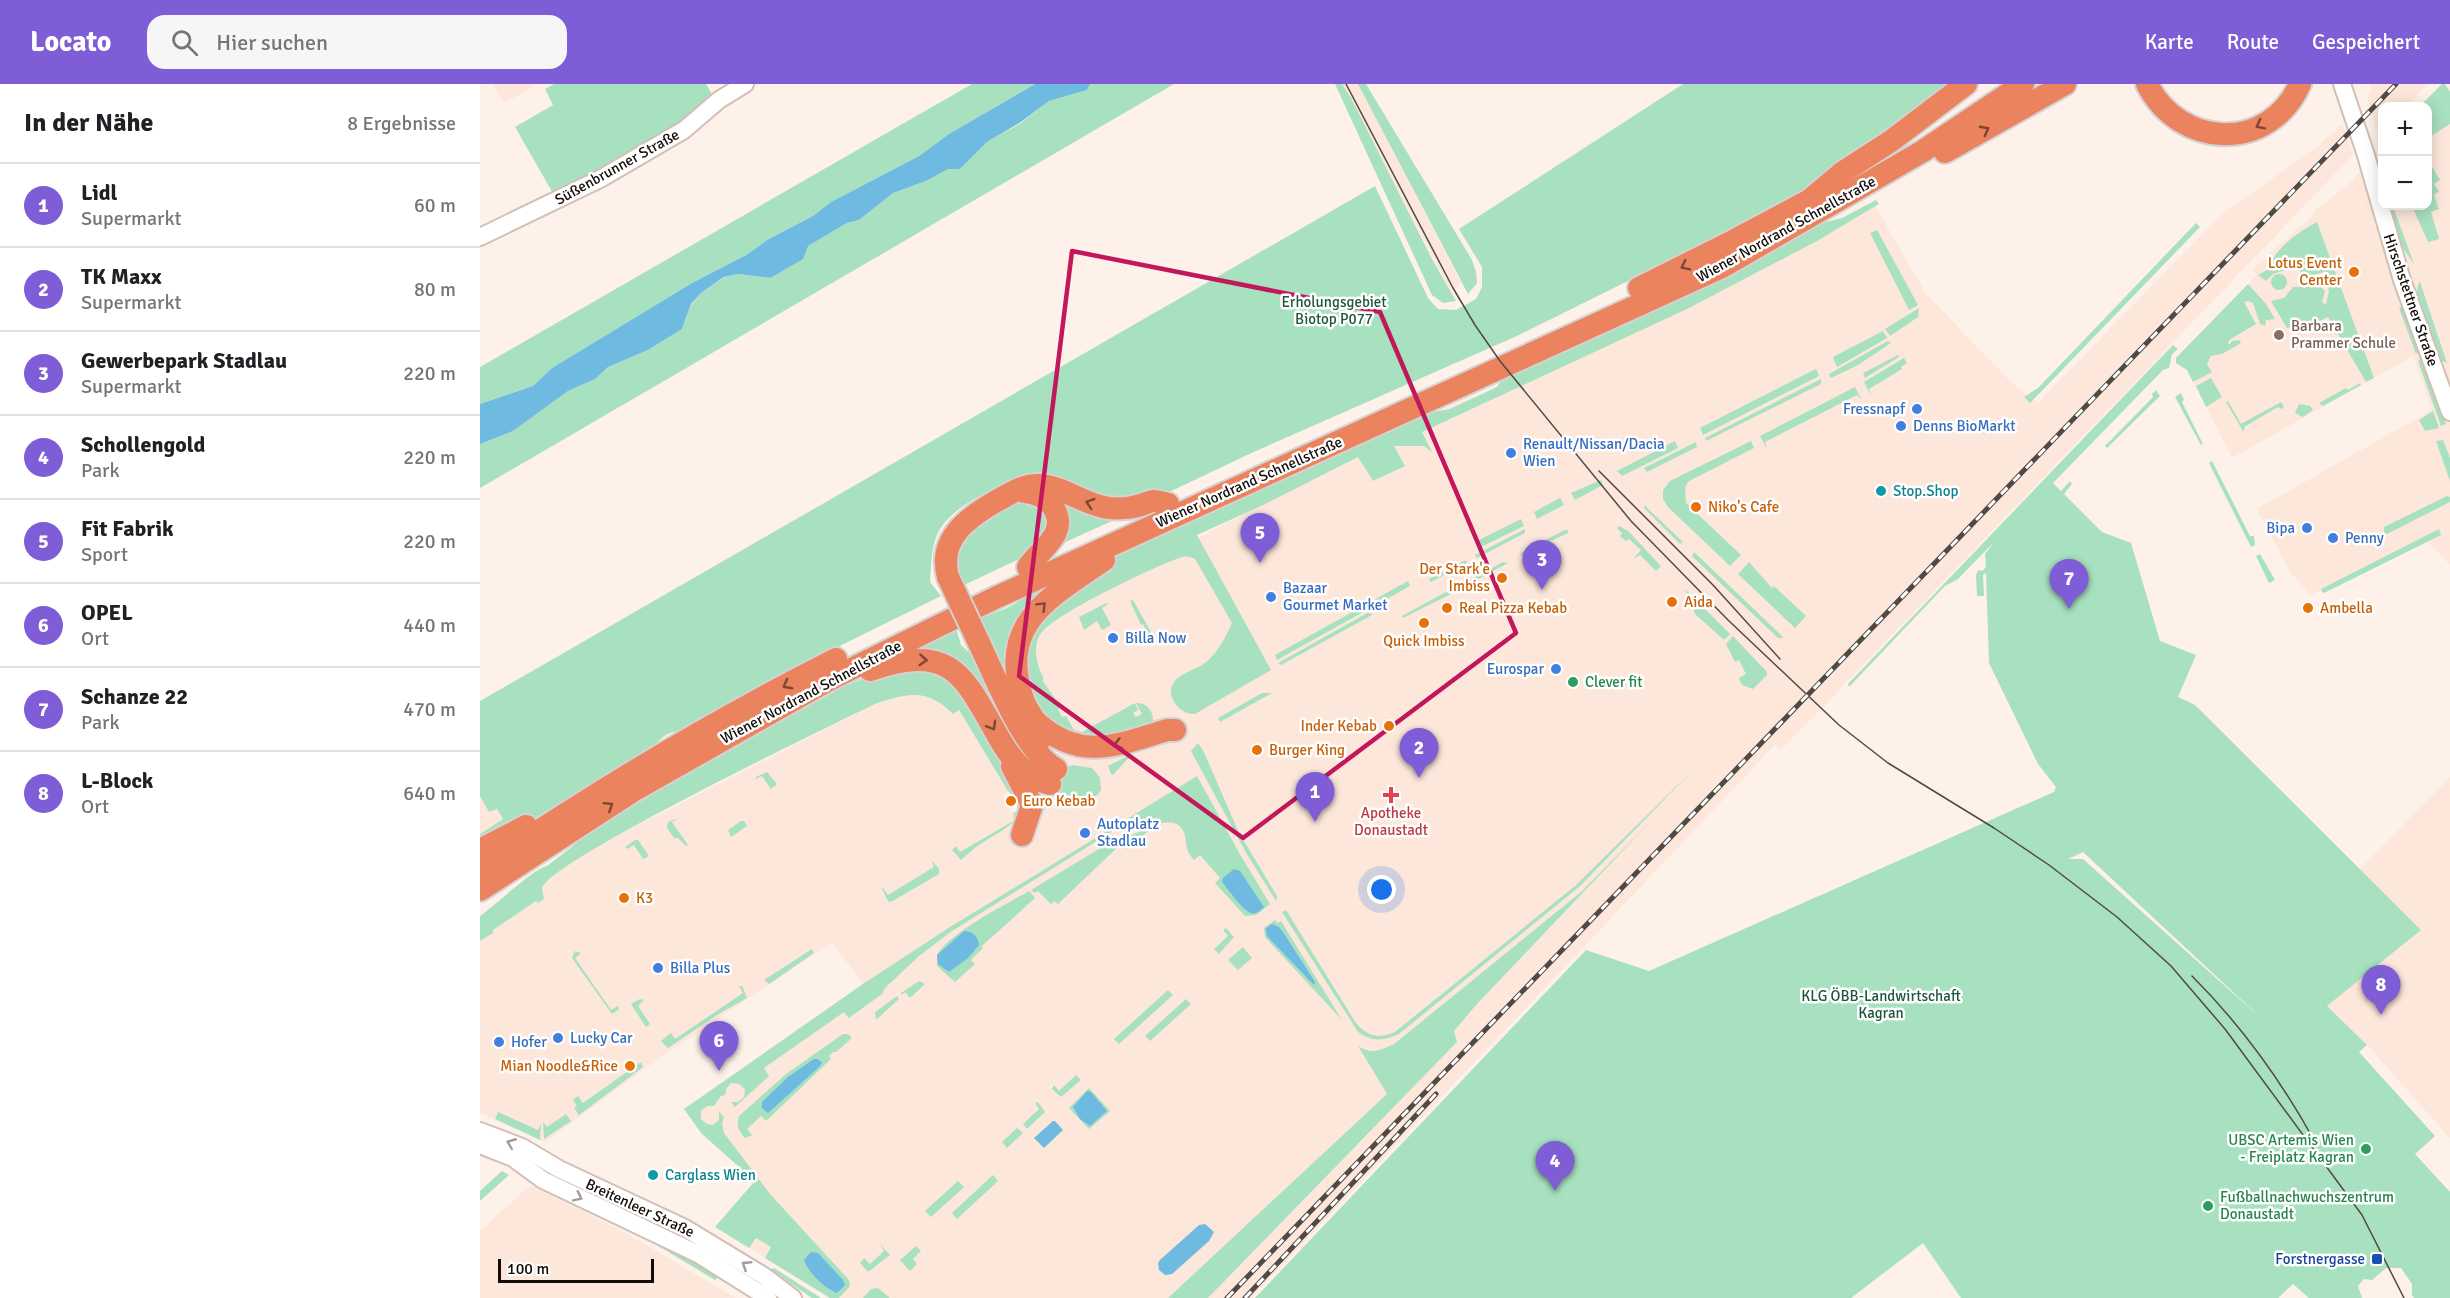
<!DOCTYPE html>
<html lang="de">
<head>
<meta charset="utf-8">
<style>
  body { margin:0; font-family:Signika,sans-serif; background:#f6f6f6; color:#202124 }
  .controls { position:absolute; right:18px; top:18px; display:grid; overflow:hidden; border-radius:12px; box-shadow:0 3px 15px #0003 }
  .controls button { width:54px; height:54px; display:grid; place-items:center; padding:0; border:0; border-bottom:2px solid #e0e0e0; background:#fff; color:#202124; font:30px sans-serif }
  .scale { position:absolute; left:18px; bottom:15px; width:156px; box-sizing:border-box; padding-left:6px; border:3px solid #120b08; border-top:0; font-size:16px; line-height:21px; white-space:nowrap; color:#120b08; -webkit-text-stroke:4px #fff; paint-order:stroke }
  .you { position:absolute; left:902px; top:806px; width:21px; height:21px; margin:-15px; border:4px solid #fff; border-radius:50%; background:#1a73e8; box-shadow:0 0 0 9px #1a73e833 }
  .badge { display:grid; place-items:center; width:39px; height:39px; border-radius:50%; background:#7e5dd7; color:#fff; font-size:20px; font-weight:700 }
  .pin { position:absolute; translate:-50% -50px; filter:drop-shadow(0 2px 3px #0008) }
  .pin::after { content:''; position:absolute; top:32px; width:21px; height:18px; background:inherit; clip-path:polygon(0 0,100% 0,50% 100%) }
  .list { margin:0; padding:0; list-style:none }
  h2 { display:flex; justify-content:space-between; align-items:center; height:78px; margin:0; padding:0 24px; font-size:26px }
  h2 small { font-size:20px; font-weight:400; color:#757577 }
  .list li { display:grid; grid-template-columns:39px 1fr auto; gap:18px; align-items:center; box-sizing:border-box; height:84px; padding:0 24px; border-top:2px solid #e0e0e0 }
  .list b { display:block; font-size:22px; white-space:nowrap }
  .list p { margin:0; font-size:20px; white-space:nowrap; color:#757577 }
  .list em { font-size:20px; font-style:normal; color:#757577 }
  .icon { flex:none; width:33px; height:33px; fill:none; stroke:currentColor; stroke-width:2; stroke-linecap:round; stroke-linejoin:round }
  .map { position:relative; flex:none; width:1970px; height:1214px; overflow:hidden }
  header { display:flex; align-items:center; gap:36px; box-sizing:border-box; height:84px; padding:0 30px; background:#7e5dd7; color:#fff }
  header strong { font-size:28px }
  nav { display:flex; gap:33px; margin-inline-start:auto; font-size:21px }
  .search { width:420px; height:54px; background:#f6f6f6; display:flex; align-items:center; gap:15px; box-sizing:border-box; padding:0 21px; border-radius:18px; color:#757577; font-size:22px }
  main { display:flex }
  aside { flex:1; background:#fff }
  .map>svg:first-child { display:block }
  .built { fill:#fde7db }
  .green { fill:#a8e1bf; fill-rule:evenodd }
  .water { fill:#6fbae0 }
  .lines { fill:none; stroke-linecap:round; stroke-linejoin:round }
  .secondary-casing { stroke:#d3bfb4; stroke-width:20 }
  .highway-casing { stroke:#d4d3d3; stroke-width:26 }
  .secondary { stroke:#fff; stroke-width:16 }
  .highway { stroke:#eb835e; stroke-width:22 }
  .tram { stroke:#514945; stroke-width:1.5 }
  .rail-casing { stroke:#514945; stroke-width:5 }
  .rail { stroke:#fff; stroke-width:3; stroke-dasharray:9; stroke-linecap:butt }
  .highway-bridge-casing { stroke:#d4d3d3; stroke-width:26; stroke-linecap:butt }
  .highway-bridge { stroke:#eb835e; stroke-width:22 }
  .oneway { stroke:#7e4733 }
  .oneway2 { stroke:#a09d9c }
  .marked { fill:none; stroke:#c2185b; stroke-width:4.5; stroke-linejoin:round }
  .food-dot { fill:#e8710a; stroke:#fff; stroke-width:2 }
  .education-dot { fill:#8d6e63; stroke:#fff; stroke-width:2 }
  .shop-dot { fill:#3f7fe0; stroke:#fff; stroke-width:2 }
  .culture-dot { fill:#0f9aa8; stroke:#fff; stroke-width:2 }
  .leisure-dot { fill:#2e9e5b; stroke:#fff; stroke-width:2 }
  .health-dot { fill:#e0444e; stroke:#fff; stroke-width:2 }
  .transit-dot { fill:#1a4fb4; stroke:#fff; stroke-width:2 }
  .labels { text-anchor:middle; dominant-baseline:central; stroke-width:5; stroke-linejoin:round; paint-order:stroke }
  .street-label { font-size:15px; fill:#120b08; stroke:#fff }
  .food-label { font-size:15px; fill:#c56008; stroke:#fff; text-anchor:start }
  .park-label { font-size:15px; fill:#1f553a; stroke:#fff }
  .education-label { font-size:15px; fill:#785e54; stroke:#fff; text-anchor:start }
  .shop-label { font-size:15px; fill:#366cbe; stroke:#fff; text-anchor:start }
  .culture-label { font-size:15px; fill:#0d838f; stroke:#fff; text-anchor:start }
  .leisure-label { font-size:15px; fill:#27864d; stroke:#fff; text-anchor:start }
  .health-label { font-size:15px; fill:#be3a42; stroke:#fff }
  .transit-label { font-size:15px; fill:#164399; stroke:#fff; text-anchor:end }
</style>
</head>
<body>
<header>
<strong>Locato</strong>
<div class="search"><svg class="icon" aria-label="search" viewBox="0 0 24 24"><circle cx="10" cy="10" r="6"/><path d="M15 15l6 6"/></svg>Hier suchen</div>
<nav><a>Karte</a><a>Route</a><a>Gespeichert</a></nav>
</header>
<main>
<aside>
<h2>In der Nähe<small>8 Ergebnisse</small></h2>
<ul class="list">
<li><span class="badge">1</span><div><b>Lidl</b><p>Supermarkt</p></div><em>60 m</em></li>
<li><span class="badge">2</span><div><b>TK Maxx</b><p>Supermarkt</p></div><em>80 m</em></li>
<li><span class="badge">3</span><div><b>Gewerbepark Stadlau</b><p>Supermarkt</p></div><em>220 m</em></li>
<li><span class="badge">4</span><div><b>Schollengold</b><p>Park</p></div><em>220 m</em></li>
<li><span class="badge">5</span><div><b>Fit Fabrik</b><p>Sport</p></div><em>220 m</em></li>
<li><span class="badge">6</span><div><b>OPEL</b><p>Ort</p></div><em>440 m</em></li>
<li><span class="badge">7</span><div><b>Schanze 22</b><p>Park</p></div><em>470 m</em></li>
<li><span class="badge">8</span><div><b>L-Block</b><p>Ort</p></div><em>640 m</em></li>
</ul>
</aside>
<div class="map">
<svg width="1970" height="1214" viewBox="0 0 1970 1214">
  <rect width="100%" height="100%" fill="#fdf1ea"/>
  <!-- built -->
  <g class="built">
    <polygon points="13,0 58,0 24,19"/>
    <polygon points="862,0 878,0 981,199 970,206"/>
    <polygon points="1891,0 1948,0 1925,22 1902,22 1902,40 1897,46 1887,13 1891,8"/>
    <polygon points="1962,0 1965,0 1970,8 1970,481 1944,454 1831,511 1810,488 1777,425 1952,326 1933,272 1752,374 1700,271 1777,191 1772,186 1834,130 1834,127 1869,100 1902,62 1902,122 1948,122 1948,22 1940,22"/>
    <polygon points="1862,40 1873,71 1337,629 1301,666 1295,661 771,1214 728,1214 977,958 974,947 997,920 1135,774 1101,808 914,960 899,967 886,967 879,963 907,1010 688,1214 350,1214 235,1143 275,1097 222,1050 204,1025 383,900 352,858 174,978 65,1058 0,1029 0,838 111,765 395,620 428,610 449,613 463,620 473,630 479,626 528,707 522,712 535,734 590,652 550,580 557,553 572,538 718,454 963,326 1017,303 1021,297 1394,120 1446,210 1533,300 1558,319 1742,130 1837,63"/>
    <polygon points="1970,693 1970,1054 1887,961 1847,922 1941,846 1880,785"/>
    <polygon points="0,703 6,707 29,746 0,762"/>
    <polygon points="52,1102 142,1147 256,1214 0,1214 0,1147 47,1104"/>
  </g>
  <!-- green -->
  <g class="green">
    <polygon points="74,0 226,0 234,14 221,26 74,111 35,43 73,21 65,5"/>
    <polygon points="492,0 555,0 469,50 439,72 351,118 333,132 287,156 268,170 212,199 72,284 53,302 0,320 0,283"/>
    <polygon points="610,0 694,0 0,404 0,360 33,347 88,307 115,295 128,283 168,266 202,245 211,221 221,209 245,193 258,190 290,194 328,162 367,139 379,136 413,109 446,97 468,85 480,85 507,58 541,39 569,17 607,6"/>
    <polygon points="855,0 862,0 871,14 952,175 976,217 963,219 952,211"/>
    <polygon points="878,0 886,0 992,176 996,188 997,199 988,210"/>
    <path d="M 1203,0 L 1475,0 L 1357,88 L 1269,137 L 1039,251 L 767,371 L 683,411 L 647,421 L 528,404 L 525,398 C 501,412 464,427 455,456 C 451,470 451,484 450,498 L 461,512 L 315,584 L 200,647 C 189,648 182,652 175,661 L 60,731 L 0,762 L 0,750 L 23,735 L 17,725 L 9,728 L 0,712 L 0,617 L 895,102 L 948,214 L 958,225 L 976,226 L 996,215 L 1002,203 L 1002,183 L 979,145 Z"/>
    <polygon points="1962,0 1965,0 1970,8 1970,40 1948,54 1948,22 1940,22"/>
    <polygon points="1948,76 1960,96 1954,100 1959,107 1954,111 1959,125 1951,128 1959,155 1948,158 1932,122 1948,122"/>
    <path d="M 1396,116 L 1399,120 L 1337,157 L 1207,225 L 942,348 L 952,368 L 944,362 L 914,362 L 925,382 L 893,397 L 878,373 L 781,422 L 717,451 L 791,586 L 715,630 C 700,631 684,611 694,598 C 701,588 717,586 726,578 C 736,571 747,551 752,539 L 715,475 C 711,473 707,472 702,473 C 677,481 577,529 562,548 C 551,561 557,583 564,595 L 562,596 L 581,623 L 578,625 L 582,633 L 586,632 L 594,646 L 602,648 L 655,619 L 658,626 L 653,629 L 656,633 L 662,630 L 656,619 C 669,618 674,630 673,640 L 640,656 L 572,647 L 546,601 L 546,550 L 621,482 L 660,459 L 947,329 L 970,325 L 1017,303 L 1021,297 L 1245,191 L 1342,139 L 1362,134 Z"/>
    <polygon points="1908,122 1913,122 1934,180 1922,163"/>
    <path d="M 1837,138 L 1894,294 L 1886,298 L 1848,233 L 1827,243 L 1807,244 L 1791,217 L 1804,214 L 1813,203 L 1835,203 L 1838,200 L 1845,207 L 1842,218 L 1846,221 L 1849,206 L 1847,203 L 1852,197 L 1844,190 L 1846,187 L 1823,195 L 1818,182 L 1793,190 L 1786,197 L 1778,191 L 1789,185 C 1793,165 1820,147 1837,138 Z"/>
    <polygon points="1716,139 1720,143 1550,319 1544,313 1558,304"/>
    <polygon points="1397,146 1438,221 1429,226 1390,149"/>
    <circle cx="1799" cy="198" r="8"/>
    <polygon points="1940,197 1943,207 1967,279 1960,276 1937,209 1938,201"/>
    <polygon points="1768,200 1786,220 1795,235 1786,236 1785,242 1780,240 1773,219 1768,217 1764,218 1776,240 1749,256 1748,260 1750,260 1752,257 1759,256 1761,259 1742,270 1731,272 1727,280 1732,288 1713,298 1707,286 1696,279 1696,274"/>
    <polygon points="1924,222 1939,267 1936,270 1919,224"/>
    <polygon points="1439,224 1438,233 1410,252 1405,245"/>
    <polygon points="1403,247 1407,254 1357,283 1353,273"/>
    <polygon points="1408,257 1411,259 1378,281 1351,294 1349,290"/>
    <path d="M 1693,261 L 1698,265 L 1692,270 L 1689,284 L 1683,286 L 1573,399 L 1581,407 L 1590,397 L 1592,400 L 1584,410 L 1622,448 L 1651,459 L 1680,557 L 1716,571 L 1698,613 L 1715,621 L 1941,846 L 1847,922 L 1887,961 L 1879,968 L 1955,1052 L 1935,1070 L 1970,1108 L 1970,1214 L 1934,1214 L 1932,1211 L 1932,1200 L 1921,1184 L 1906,1184 L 1892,1196 L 1884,1195 L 1878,1202 L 1882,1214 L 1829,1214 L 1813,1200 L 1798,1214 L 1481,1214 L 1443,1159 L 1371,1214 L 775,1214 L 1106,866 L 1169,887 L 1574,708 L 1576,703 L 1558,680 L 1509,579 L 1506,489 L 1503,491 L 1504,512 L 1497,512 L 1496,491 L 1498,486 L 1502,487 L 1506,483 L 1505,470 L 1514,458 L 1478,495 L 1465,502 L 1369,603 L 1368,600 ZM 1603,768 L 1783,936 L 1603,775 L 1588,775 Z"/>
    <polygon points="1418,271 1419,273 1385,294 1383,289"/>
    <polygon points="1424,274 1427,279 1421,283 1422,285 1389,305 1391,312 1384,298"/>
    <polygon points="1943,274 1966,340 1961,342 1938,277"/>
    <polygon points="1336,285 1339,292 1223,351 1220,344"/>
    <polygon points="1731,294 1742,313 1726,323 1716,302"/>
    <polygon points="1341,295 1341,300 1226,357 1225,354"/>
    <polygon points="1880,299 1881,301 1843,322 1839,319 1866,304 1868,306"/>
    <polygon points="1375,303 1382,316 1377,311 1285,358 1287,365 1280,352"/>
    <polygon points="1676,306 1680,312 1627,364 1625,362 1673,313 1672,310"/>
    <polygon points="1701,309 1704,316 1702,318 1723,360 1721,361 1695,313"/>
    <polygon points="1748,317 1761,340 1801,318 1804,323 1801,325 1798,323 1764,343 1765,345 1763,347 1746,318"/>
    <polygon points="1819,320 1830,322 1833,326 1823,333 1815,329"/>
    <polygon points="1953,327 1959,344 1945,347 1939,336"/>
    <polygon points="1963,356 1970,374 1970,397 1956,357"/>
    <polygon points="1195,357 1198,364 1142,392 1137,387"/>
    <polygon points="1271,357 1274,364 1209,397 1205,403 1206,419 1261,471 1250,482 1188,423 1183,415 1183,406 1190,397"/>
    <polygon points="1216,358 1217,363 1167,388 1164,384"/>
    <polygon points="1732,377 1770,452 1774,452 1775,461 1771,463 1729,379"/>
    <polygon points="1121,396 1123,401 1095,416 1091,409"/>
    <polygon points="571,409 643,432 581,460"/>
    <polygon points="1967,412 1970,413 1970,418 1907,450 1904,449 1904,443"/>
    <polygon points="548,413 573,437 552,469 480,503 475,464 508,430"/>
    <polygon points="1080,414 1084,421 1057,435 1054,428"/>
    <polygon points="1164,421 1203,458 1200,460 1164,424"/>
    <polygon points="1041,435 1044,442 1001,463 997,457"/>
    <polygon points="1139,442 1148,447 1181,482 1176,487 1160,471 1153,475 1161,466 1149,455 1146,457 1140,452 1142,449 1137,444"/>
    <polygon points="1045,445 1045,449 997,474 995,471"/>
    <polygon points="1087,445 1088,449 1040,472 1042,468"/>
    <polygon points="1959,445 1961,451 1844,509 1842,508 1841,505"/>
    <polygon points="1214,468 1301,551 1303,554 1298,554 1212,472"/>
    <polygon points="1780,470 1795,496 1789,499 1776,472"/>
    <polygon points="986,476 987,479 951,498 949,495"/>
    <polygon points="1023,478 1028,479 983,503 984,499"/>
    <polygon points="1269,478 1292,504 1294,502 1326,532 1315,544 1258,490"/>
    <path d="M 578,493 L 545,533 L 542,629 L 497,532 C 531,530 550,507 578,493 Z"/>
    <polygon points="928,497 930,502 797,576 795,571"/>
    <polygon points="1205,505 1250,550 1244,556 1215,530"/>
    <polygon points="966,508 971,510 923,534 922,532"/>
    <polygon points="653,516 671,548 667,550 663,540 661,541 650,517"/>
    <polygon points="626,519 628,520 622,524 631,541 622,546 617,537 604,546 599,533"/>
    <polygon points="889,528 892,531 801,581 798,579"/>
    <polygon points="475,541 481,561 492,571 521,632 551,676 553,688 492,599 421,570"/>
    <polygon points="1253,552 1287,588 1287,591 1273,605 1262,601 1259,594 1266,590 1259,576 1255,578 1246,560"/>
    <path d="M 410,584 L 465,585 L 539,701 L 543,723 L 537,725 L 537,717 L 528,707 L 479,626 L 473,630 C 447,604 428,609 395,620 C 350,642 71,776 62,804 L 64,815 L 58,819 L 56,817 L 13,846 L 13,849 L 0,857 L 0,832 C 16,821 53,785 67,782 L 116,744 L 227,678 L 367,601 Z"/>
    <polygon points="782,609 792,609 740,638 738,634"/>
    <polygon points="718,659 724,668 758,747 797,812 796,817 765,767 711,667"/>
    <polygon points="653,669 633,691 631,690 628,682"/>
    <path d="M 593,681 L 612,684 L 620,694 L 621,706 C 606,728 579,725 576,698 L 585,684 Z"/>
    <path d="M 1216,683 L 1100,802 L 919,950 C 904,957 892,958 878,948 L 802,828 L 806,826 L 876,939 C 887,952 898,955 915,948 L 1095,802 Z"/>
    <polygon points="287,688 297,700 291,705 282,692 275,695 276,693"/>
    <path d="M 717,692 L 761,772 L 790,820 L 776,831 L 765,832 L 735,799 L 740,794 L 720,771 L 714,776 C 702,763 709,755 702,745 C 696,736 688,739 680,739 C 671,738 662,735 651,736 L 472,847 L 439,872 L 405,904 L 402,910 L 369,934 L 364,928 L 284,984 L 289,992 L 255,1023 L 251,1018 L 258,1018 L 264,1013 L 265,1005 L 259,1000 L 251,999 L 246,1005 L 245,1011 L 241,1012 L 234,1022 L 227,1022 L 221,1027 L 221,1035 L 227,1040 L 233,1041 L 239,1036 L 239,1028 L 244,1033 L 242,1039 L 244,1049 L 290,1110 L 369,1196 L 370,1202 L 359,1214 L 350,1214 L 285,1174 L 291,1163 L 276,1154 L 269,1164 L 235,1143 L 275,1097 L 222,1050 L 204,1025 L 383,900 L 470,843 Z"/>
    <path d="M 544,725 C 535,742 515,750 499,761 C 493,765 487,771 481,776 L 472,766 L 476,762 L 480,768 L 535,736 L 533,729 Z"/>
    <polygon points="199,734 192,738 208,761 206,762 198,754 194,754 187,744 188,738"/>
    <path d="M 1174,734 L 997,920 L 974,947 L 977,958 L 728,1214 L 688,1214 L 907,1010 L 878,962 C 892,971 901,966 914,960 L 1101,808 Z"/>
    <polygon points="261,737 264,737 267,742 251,753 248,746"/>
    <polygon points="669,744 672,744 647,765 642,759 578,820 574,817 571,820 558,807 555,809 551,806 624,762"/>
    <polygon points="155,756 158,756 169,772 163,775 154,761 147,765 145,763"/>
    <polygon points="451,776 459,785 459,790 411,818 408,817 402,805 403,804 408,811 454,783"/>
    <path d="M 549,807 L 555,814 L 502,862 L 503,864 L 491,876 L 495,880 L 475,898 L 457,882 L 457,871 C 470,848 525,821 549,807 Z"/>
    <polygon points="795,836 797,839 801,837 862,936 785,853 784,844"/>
    <polygon points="746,844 754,853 739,870 734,865 748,852 743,846"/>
    <polygon points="763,863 772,874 758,886 748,876"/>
    <polygon points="332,865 334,869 289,900 284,896"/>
    <polygon points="95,867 101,869 95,874 131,926 138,922 139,925 132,930 92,874"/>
    <polygon points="439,897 445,900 430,914 425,908 422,911 421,909"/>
    <polygon points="259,902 262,902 267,914 237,931 188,964 181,957 191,949 195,955 263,909"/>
    <polygon points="688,906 693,911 639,960 634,955"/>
    <polygon points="417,912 419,915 396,936 395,928"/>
    <polygon points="160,915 164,916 158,922 170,940 166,943 151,920"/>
    <polygon points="706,915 711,920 670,957 665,952"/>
    <path d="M 363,950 L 368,950 L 372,954 L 356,968 L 353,968 L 349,972 L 351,975 L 286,1037 L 281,1032 L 267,1045 L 272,1051 L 265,1054 C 259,1047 256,1042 259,1032 L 306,990 Z"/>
    <polygon points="161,978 163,983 99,1031 94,1024 97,1022 93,1016 98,1012 103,1019"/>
    <polygon points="596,991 601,996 581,1013 572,1005 574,1001 579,1007"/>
    <polygon points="609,1004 630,1027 609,1045 589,1024"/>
    <polygon points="558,1018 565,1028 547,1045 543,1040 559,1025 555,1019"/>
    <polygon points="18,1028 58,1046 61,1039 60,1056 15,1035"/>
    <polygon points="86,1030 91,1037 64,1055 63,1038 67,1043"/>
    <polygon points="537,1044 543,1049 527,1064 522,1058"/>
    <polygon points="22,1087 29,1091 0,1117 0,1107"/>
    <polygon points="513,1091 518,1097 477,1135 472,1129"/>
    <polygon points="478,1097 484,1103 451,1133 445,1127"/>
    <polygon points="165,1154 216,1177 216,1179 238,1193 235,1196"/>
    <polygon points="400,1160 410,1171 388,1188 380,1179 384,1174 390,1180 404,1167"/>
    <polygon points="436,1162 441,1167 433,1175 437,1180 430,1187 420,1176"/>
    <polygon points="294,1184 341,1214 332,1214 290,1185"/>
    <polygon points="398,1204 410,1214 383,1214 391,1205"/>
  </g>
  <!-- water -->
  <g class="water">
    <polygon points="555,0 610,0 607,6 569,17 541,38 507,58 480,85 468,85 446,97 413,109 379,136 367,139 328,162 323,175 290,194 258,190 244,193 221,209 211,220 202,245 168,266 128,283 115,295 88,307 33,347 0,360 0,320 53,302 72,284 212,199 268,170 287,156 333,132 351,118 439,72 469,50"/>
    <path d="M 754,785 L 760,787 L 784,823 C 781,826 776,831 771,829 C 763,827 748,805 742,798 L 743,794 Z"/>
    <polygon points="792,840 799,843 803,848 835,898 834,901 787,852 786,844"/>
    <path d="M 484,847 C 492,847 498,852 499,861 L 488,874 L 469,888 L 458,880 L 457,871 Z"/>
    <polygon points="334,975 338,975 342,979 337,985 288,1029 282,1024 282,1018 308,993"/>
    <polygon points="607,1007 611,1008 627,1027 610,1042 600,1035 593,1023"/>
    <polygon points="573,1037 575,1037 583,1046 564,1064 554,1054"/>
    <polygon points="725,1140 734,1148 729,1157 692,1190 685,1191 679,1186 678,1179 680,1176 719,1141"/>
    <path d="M 331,1168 L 338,1169 L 363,1196 L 365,1201 L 357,1209 C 345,1205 327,1187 324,1176 Z"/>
  </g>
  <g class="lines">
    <!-- secondary casing -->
    <g class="secondary-casing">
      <g id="secondary">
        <polyline points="1862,0 1885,68 1922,196 1970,328"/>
        <polyline points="0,153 120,95 204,46 239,16 265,0"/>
        <polyline points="0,1047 42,1063 79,1085 205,1144 284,1192 313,1214"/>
        <polyline points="0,1061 33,1074 63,1096 218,1170 288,1214"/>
      </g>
    </g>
    <!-- highway casing -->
    <g class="highway-casing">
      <g id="highway">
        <path d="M 1667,0 C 1700,65 1789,69 1820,0"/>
        <polyline points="1465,68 1585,0"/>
        <polyline points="1331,115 1363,88 1411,57 1486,0"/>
        <polyline points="1159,204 1253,157 1343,109"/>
        <path d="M 545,408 C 557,410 566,413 573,423 C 590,449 560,465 548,483"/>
        <path d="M 468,493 C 457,453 491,431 522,414 C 535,407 545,400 560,401 C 585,403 604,421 629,424 C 640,425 651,424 661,421 C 665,420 670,417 674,417 C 678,417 684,419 688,420"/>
        <path d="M 499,559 C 516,594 543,666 576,685"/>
        <path d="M 390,586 C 475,557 484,594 522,659 C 534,679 548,694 570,700"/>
        <path d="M 554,636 C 598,678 635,662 687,646 L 695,646"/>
        <path d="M 560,656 C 557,649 556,641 553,634 C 550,629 546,623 544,618 C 516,540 569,514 624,476"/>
        <polyline points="532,682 552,721 542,751"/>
        <polyline points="0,766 46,742"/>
        <path d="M 0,786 C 114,709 233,637 356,575"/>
        <polyline points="0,806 153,707 347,597 517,513 1242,183 1443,67 1543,0"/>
      </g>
    </g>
    <!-- secondary -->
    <use href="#secondary" class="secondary"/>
    <!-- highway -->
    <use href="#highway" class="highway"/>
    <!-- tram -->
    <g class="tram">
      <polyline points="866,0 973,204 995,241 1020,277 1151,437 1248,536 1359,641 1408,679 1514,744 1569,781 1637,833 1691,882 1745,945 1882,1131 1924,1214"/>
      <polyline points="1119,387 1233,501 1300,575"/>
      <path d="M 1712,892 C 1762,942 1801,996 1835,1058"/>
    </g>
    <!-- rail casing -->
    <g class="rail-casing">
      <g id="rail">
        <polyline points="747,1214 1916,0"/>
        <polyline points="765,1214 956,1010"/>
      </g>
    </g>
    <!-- rail -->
    <use href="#rail" class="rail"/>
    <!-- highway-bridge casing -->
    <g class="highway-bridge-casing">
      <polyline id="highway-bridge" points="468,493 499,559"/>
    </g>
    <!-- highway-bridge -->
    <use href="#highway-bridge" class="highway-bridge"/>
  </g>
  <!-- one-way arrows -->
  <defs><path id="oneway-chevron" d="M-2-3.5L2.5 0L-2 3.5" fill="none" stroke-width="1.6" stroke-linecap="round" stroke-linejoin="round" transform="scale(1.5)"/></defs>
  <g class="oneway">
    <use href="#oneway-chevron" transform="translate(1780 41) rotate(153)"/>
    <use href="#oneway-chevron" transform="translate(1505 46) rotate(-28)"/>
    <use href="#oneway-chevron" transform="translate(1205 182) rotate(154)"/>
    <use href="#oneway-chevron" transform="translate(610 419) rotate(-162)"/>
    <use href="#oneway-chevron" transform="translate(562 522) rotate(-45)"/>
    <use href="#oneway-chevron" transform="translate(443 576) rotate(4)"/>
    <use href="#oneway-chevron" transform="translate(307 601) rotate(152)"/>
    <use href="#oneway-chevron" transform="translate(512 642) rotate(60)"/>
    <use href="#oneway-chevron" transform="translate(638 660) rotate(165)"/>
    <use href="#oneway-chevron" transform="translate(129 722) rotate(-32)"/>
  </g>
  <g class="oneway2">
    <use href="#oneway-chevron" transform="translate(31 1059) rotate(-158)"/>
    <use href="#oneway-chevron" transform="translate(98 1113) rotate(26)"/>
    <use href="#oneway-chevron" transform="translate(266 1181) rotate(-147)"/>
  </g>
  <!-- marked area -->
  <path class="marked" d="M 592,167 L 900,228 L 1036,549 L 763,754 L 539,592 Z"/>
  <!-- markers -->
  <g class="food-dot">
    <circle cx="1874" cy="188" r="6"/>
    <circle cx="1216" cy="423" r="6"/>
    <circle cx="1022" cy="494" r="6"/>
    <circle cx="1192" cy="518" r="6"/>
    <circle cx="967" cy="524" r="6"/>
    <circle cx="1828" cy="524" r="6"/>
    <circle cx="944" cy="539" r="6"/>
    <circle cx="909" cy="642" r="6"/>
    <circle cx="777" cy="666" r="6"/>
    <circle cx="531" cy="717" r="6"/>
    <circle cx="144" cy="814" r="6"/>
    <circle cx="150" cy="982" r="6"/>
  </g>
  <circle class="education-dot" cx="1799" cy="251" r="6"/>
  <g class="shop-dot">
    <circle cx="1437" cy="325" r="6"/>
    <circle cx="1421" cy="342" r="6"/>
    <circle cx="1031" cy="369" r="6"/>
    <circle cx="1827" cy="444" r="6"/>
    <circle cx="1853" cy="454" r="6"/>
    <circle cx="791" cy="513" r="6"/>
    <circle cx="633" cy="554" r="6"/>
    <circle cx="1076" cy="585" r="6"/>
    <circle cx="605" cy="749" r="6"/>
    <circle cx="178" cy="884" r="6"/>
    <circle cx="78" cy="954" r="6"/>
    <circle cx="19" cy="958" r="6"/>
  </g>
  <g class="culture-dot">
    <circle cx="1401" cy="407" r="6"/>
    <circle cx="173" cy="1091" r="6"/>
  </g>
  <g class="leisure-dot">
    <circle cx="1093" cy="598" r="6"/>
    <circle cx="1886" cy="1065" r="6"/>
    <circle cx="1728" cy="1122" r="6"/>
  </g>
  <path class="health-dot" d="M908 702h6v6h6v6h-6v6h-6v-6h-6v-6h6z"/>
  <rect class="transit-dot" x="1891" y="1169" width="12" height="12" rx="3"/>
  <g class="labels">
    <!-- street labels -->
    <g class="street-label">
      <text transform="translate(137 83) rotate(-29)">Süßenbrunner Straße</text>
      <text transform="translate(1306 145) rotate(-29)">Wiener Nordrand Schnellstraße</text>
      <text transform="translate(1931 216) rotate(71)">Hirschstettner Straße</text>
      <text transform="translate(769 398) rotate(-24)">Wiener Nordrand Schnellstraße</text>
      <text transform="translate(331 608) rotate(-28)">Wiener Nordrand Schnellstraße</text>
      <text transform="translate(160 1124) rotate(25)">Breitenleer Straße</text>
    </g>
    <!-- food labels -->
    <g class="food-label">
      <text x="1862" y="179" text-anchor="end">Lotus Event<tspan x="1862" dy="17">Center</tspan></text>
      <text x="1228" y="423">Niko's Cafe</text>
      <text x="1010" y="485" text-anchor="end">Der Stark'e<tspan x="1010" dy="17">Imbiss</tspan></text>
      <text x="1204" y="518">Aida</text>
      <text x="979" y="524">Real Pizza Kebab</text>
      <text x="1840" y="524">Ambella</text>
      <text x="944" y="557" text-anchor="middle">Quick Imbiss</text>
      <text x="897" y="642" text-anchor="end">Inder Kebab</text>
      <text x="789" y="666">Burger King</text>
      <text x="543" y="717">Euro Kebab</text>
      <text x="156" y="814">K3</text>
      <text x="138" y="982" text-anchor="end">Mian Noodle&amp;Rice</text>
    </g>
    <!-- park labels -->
    <g class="park-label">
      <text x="854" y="218">Erholungsgebiet<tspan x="854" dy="17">Biotop P077</tspan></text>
      <text x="1401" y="912">KLG ÖBB-Landwirtschaft<tspan x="1401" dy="17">Kagran</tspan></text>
    </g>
    <!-- education labels -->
    <g class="education-label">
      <text x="1811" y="242">Barbara<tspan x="1811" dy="17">Prammer Schule</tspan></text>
    </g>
    <!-- shop labels -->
    <g class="shop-label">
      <text x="1425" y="325" text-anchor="end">Fressnapf</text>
      <text x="1433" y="342">Denns BioMarkt</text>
      <text x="1043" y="360">Renault/Nissan/Dacia<tspan x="1043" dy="17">Wien</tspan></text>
      <text x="1815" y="444" text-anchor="end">Bipa</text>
      <text x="1865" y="454">Penny</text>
      <text x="803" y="504">Bazaar<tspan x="803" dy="17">Gourmet Market</tspan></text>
      <text x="645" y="554">Billa Now</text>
      <text x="1064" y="585" text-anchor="end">Eurospar</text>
      <text x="617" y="740">Autoplatz<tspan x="617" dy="17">Stadlau</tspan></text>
      <text x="190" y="884">Billa Plus</text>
      <text x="90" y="954">Lucky Car</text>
      <text x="31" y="958">Hofer</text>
    </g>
    <!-- culture labels -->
    <g class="culture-label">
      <text x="1413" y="407">Stop.Shop</text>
      <text x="185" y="1091">Carglass Wien</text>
    </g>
    <!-- leisure labels -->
    <g class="leisure-label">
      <text x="1105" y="598">Clever fit</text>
      <text x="1874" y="1056" text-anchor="end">UBSC Artemis Wien<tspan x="1874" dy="17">- Freiplatz Kagran</tspan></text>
      <text x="1740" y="1113">Fußballnachwuchszentrum<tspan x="1740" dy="17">Donaustadt</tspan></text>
    </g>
    <!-- health labels -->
    <g class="health-label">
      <text x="911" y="729">Apotheke<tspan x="911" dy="17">Donaustadt</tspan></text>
    </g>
    <!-- transit labels -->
    <g class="transit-label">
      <text x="1885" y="1175">Forstnergasse</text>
    </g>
  </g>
</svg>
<div class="controls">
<button>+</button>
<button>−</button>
</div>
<div class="scale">100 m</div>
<div class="you"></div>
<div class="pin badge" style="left:835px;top:738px">1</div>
<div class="pin badge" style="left:939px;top:694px">2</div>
<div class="pin badge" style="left:1062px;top:506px">3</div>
<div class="pin badge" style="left:1075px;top:1107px">4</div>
<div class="pin badge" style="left:780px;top:479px">5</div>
<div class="pin badge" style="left:239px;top:987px">6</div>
<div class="pin badge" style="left:1589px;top:525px">7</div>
<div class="pin badge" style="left:1901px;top:931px">8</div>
</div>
</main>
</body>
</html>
